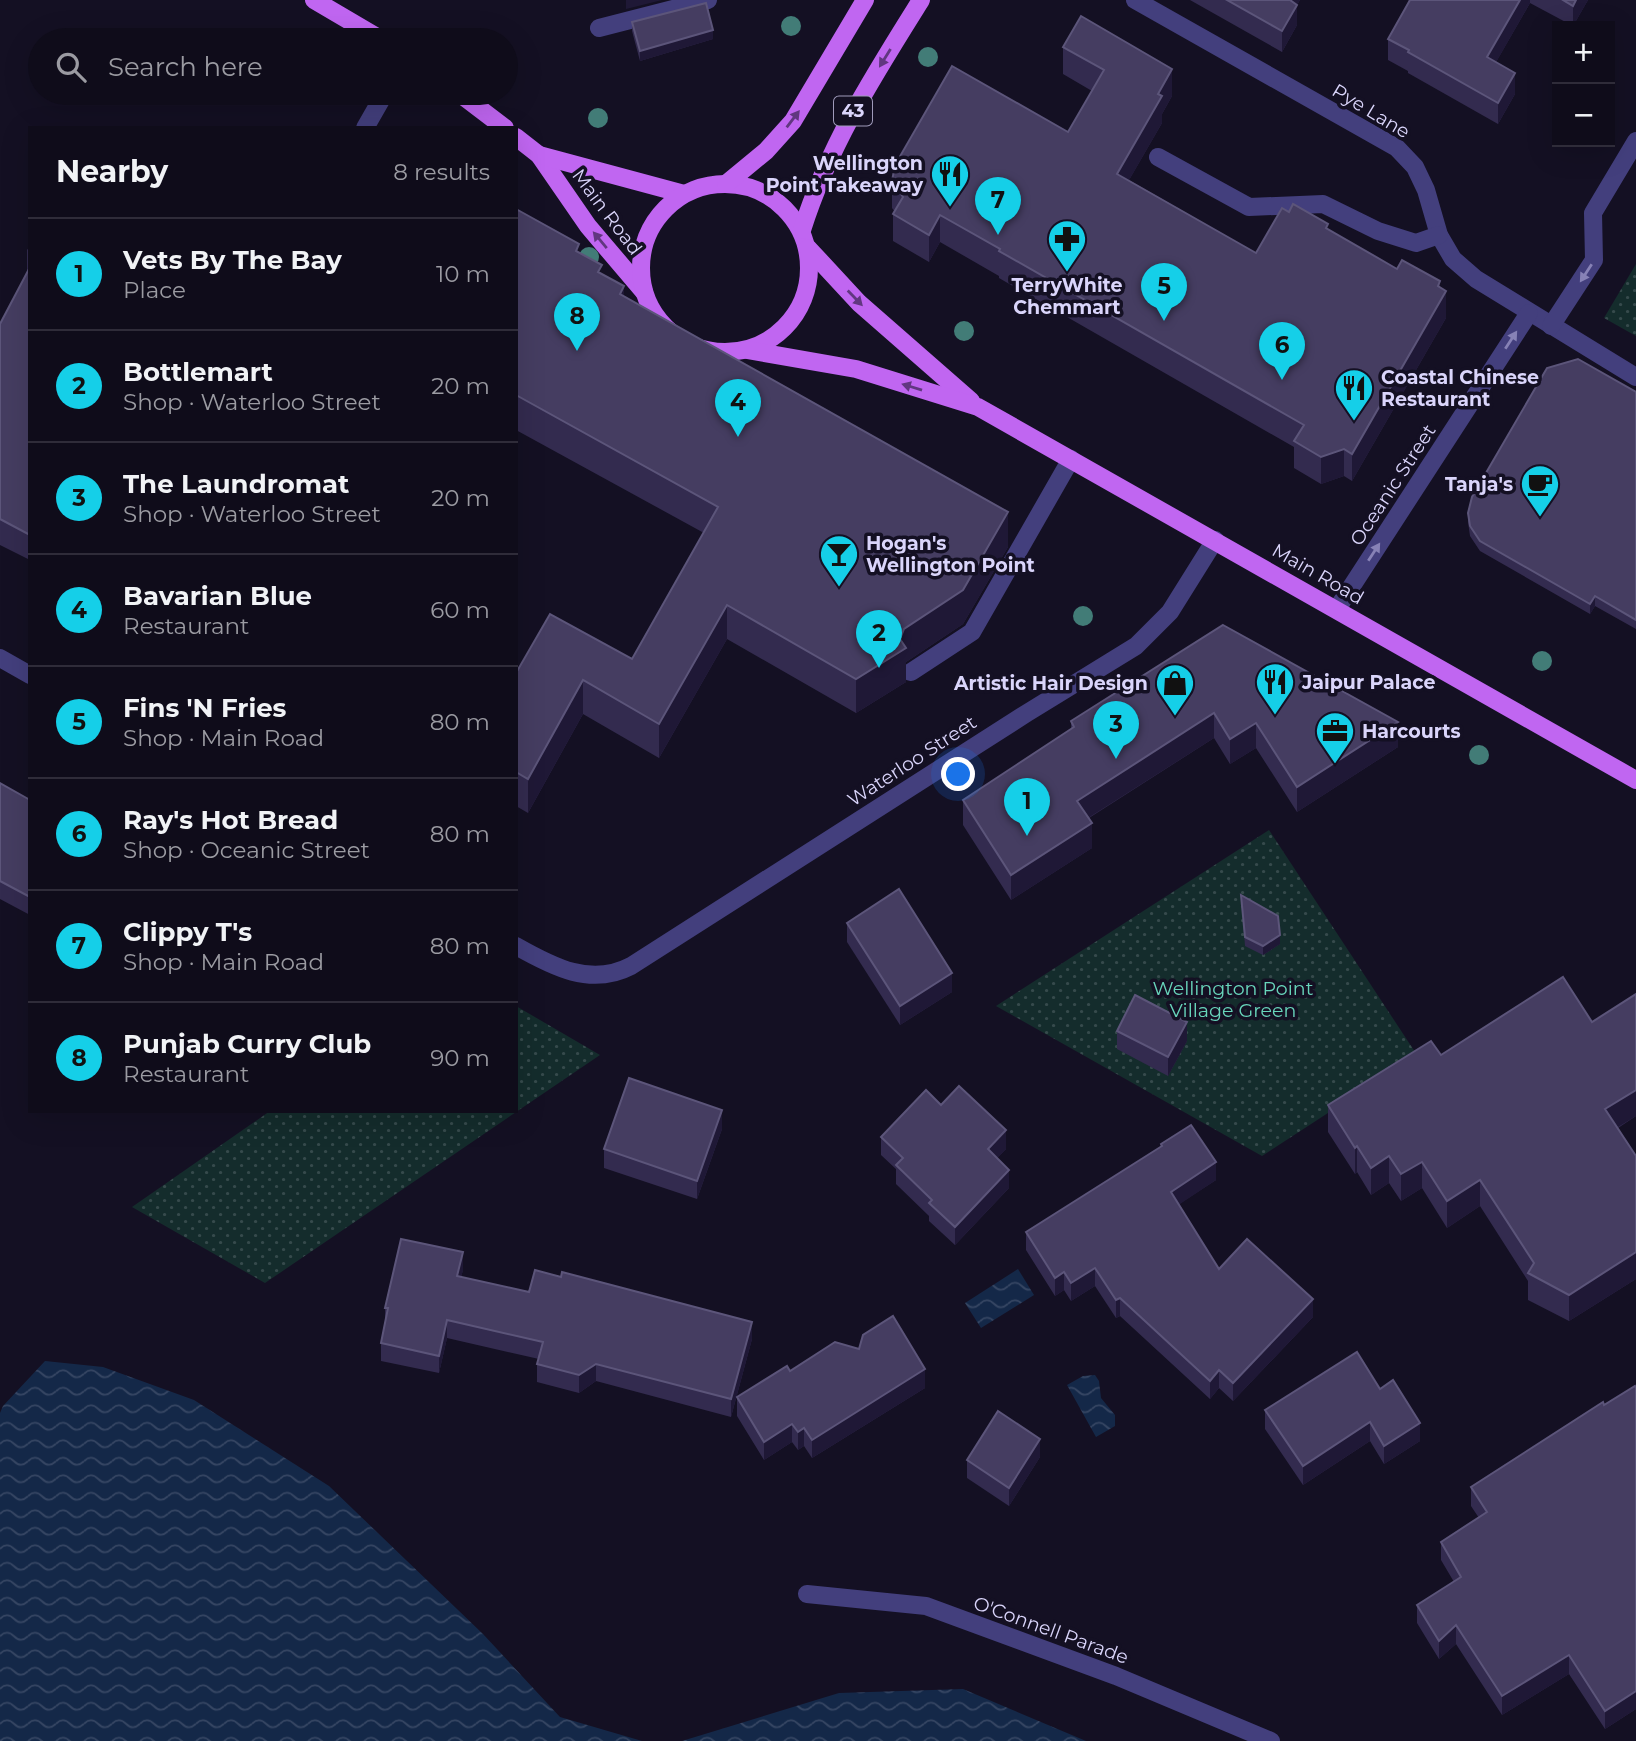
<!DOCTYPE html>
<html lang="en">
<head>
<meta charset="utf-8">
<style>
  body { margin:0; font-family:Montserrat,sans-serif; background:#1d1a27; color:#f1f3f6 }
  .controls { position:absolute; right:21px; top:21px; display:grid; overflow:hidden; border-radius:0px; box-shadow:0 7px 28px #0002 }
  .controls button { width:63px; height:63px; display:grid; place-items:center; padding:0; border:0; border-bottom:2px solid #2f2c39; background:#0f0c1a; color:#f1f3f6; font:35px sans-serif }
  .you { position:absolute; left:959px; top:775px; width:24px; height:24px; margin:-18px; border:5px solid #fff; border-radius:50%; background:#1a73e8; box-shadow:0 0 0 10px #1a73e833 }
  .badge { display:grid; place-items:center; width:46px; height:46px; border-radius:50%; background:#15cfe8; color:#111; font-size:23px; font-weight:700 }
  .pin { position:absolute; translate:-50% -58px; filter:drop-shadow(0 2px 4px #0008) }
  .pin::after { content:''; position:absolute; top:37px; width:24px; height:21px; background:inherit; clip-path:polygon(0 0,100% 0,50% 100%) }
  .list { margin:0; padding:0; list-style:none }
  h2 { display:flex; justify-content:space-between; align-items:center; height:91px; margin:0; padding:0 28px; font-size:30px }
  h2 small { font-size:23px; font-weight:400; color:#9b9ba2 }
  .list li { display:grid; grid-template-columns:46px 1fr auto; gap:21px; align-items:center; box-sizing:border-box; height:112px; padding:0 28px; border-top:2px solid #2f2c39 }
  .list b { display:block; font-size:26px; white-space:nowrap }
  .list p { margin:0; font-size:23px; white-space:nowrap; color:#9b9ba2 }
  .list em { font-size:23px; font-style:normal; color:#9b9ba2 }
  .icon { flex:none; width:38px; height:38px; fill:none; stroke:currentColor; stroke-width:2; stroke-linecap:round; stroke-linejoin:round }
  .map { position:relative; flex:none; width:1636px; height:1741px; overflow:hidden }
  .search { position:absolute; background:#0f0c1a; box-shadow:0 7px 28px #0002; left:28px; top:28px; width:490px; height:77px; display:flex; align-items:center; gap:18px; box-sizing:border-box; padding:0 24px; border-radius:38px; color:#9b9ba2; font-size:26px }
  .panel { position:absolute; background:#0f0c1a; box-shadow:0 7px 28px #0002; left:28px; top:126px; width:490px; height:987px; border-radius:0px }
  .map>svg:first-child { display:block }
  .grass { fill:url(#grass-dots) }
  .water { fill:url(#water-waves) }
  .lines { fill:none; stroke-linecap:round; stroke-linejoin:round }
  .minor { stroke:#433f7d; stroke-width:18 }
  .major { stroke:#c066f1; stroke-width:18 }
  .tree { fill:#427c77 }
  .wall { fill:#332b4f }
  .shaded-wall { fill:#1f1836 }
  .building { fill:#453d61; stroke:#5c557a; stroke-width:2 }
  .oneway { fill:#613780 }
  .oneway2 { fill:#8782b6 }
  .labels { text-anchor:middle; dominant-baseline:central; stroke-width:7; stroke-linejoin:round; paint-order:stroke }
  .shield { fill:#141023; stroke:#9f9aba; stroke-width:2 }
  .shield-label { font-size:18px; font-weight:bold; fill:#dad5fb }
  .street-label { font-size:19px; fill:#dad5fb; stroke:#141023 }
  .poi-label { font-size:19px; font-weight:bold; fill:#dad5fb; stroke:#141023; text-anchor:start }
  .park-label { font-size:19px; fill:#68d5bb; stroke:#141023 }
</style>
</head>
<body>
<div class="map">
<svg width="1636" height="1741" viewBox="0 0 1636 1741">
  <defs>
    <pattern id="grass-dots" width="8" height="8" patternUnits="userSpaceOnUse" patternTransform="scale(1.75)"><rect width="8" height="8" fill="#142c2c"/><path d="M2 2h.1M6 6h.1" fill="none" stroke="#364a4c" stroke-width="1.8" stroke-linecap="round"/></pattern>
    <pattern id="water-waves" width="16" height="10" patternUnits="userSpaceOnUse" patternTransform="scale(1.75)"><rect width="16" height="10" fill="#142848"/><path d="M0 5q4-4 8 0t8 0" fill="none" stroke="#364663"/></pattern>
  </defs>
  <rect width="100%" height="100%" fill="#141023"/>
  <!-- grass -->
  <g class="grass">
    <polygon points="1636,264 1636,336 1604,318"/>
    <polygon points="1269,830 1417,1055 1262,1156 996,1006"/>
    <polygon points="516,1006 600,1055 265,1283 132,1207 270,1111 516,1111"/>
  </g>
  <!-- water -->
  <g class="water">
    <polygon points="1018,1269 1034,1295 981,1328 965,1303"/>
    <polygon points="45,1361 103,1367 194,1400 329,1486 483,1634 560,1717 642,1741 0,1741 0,1413 3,1406"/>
    <polygon points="1095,1375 1099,1381 1101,1398 1115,1415 1115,1426 1096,1437 1067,1385 1083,1376"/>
    <polygon points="963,1689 1086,1741 682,1741 839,1693"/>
  </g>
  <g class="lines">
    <!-- minor -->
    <g class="minor">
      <polyline points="1135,0 1397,148 1415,167 1426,190 1439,235 1453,259 1476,279 1636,377"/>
      <polyline points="599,28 708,0"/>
      <polyline points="365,128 385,93"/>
      <polyline points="1158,157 1249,207 1323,204 1378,231 1416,243 1439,235"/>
      <polyline points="1551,326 1594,260 1593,213 1636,141"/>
      <polyline points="1337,609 1529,313"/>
      <polyline points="0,658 30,675"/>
      <polyline points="911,672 972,632 1071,459"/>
      <path d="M 516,946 C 553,967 591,987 631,966 L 1027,713 L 1136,646 L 1170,612 L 1215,540"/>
      <polyline points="807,1594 926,1606 1116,1676 1271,1741"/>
    </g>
    <!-- major -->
    <g class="major">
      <polyline points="314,0 382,40"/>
      <polyline points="459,93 505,128"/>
      <polyline points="516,137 539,155 588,226 644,292"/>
      <polyline points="539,155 684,194"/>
      <circle cx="725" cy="268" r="84"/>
      <polyline points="726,184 766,151 793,121 865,0"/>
      <path d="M 802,230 C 829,145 874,75 921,0"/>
      <polyline points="808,248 859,303 971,401"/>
      <polyline points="747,350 856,369 978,407 1636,780"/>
    </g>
  </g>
  <!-- trees -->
  <g class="tree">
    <circle cx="791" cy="26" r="10"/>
    <circle cx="928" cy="57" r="10"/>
    <circle cx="598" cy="118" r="10"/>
    <circle cx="589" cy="257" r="10"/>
    <circle cx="964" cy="331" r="10"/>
    <circle cx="1083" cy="616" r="10"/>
    <circle cx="1542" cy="661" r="10"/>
    <circle cx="1479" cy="755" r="10"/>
  </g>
  <!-- wall -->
  <g class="wall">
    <polygon points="1190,0 1300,0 1297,5 1297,25 1282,52"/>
    <polygon points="1408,0 1588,0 1573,26 1530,3 1496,62 1515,94 1498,124 1408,73 1408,71 1388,60 1388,39 1410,1"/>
    <polygon points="632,22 713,39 640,61 632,31"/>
    <polygon points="1063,47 1172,96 1162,114 1162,123 1129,180 1256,253 1289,212 1328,230 1397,269 1440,288 1446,318 1352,481 1344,476 1321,484 1294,468 1294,447 999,278 999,276 940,242 929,262 893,241 893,214 895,212 892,208 892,181 1068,132 1092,91 1063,74"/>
    <polygon points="516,209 579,253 624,297 1008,547 963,624 906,662 906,682 856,713 727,639 659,758 583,714 528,813 516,806 516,673 632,659 704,533 516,430"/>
    <polygon points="30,246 30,560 0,545 0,324 27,272 27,250"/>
    <polygon points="1636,392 1636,629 1595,606 1590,614 1480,551 1470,536 1468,522 1468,513"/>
    <polygon points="1223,625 1398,747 1297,812 1256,748 1230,764 1214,738 1089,818 1092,848 1011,900 963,825 963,800 1071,730 1071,721"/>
    <polygon points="0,783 30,800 30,915 0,899"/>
    <polygon points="1241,895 1280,944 1263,955 1245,946"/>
    <polygon points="847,923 952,992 900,1025 847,942"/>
    <polygon points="1636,994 1636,1116 1618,1128 1636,1156 1636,1279 1569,1321 1528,1300 1528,1281 1480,1206 1447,1228 1422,1188 1401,1201 1389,1183 1371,1195 1357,1172 1355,1174 1328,1132 1328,1105 1441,1055 1592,1022"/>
    <polygon points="1117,1031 1187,1041 1168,1076 1117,1049"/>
    <polygon points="941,1105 1006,1149 997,1158 1009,1188 955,1245 929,1221 929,1216 896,1184 896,1169 881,1155 881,1137"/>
    <polygon points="722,1129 697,1199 604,1168 604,1149"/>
    <polygon points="1161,1144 1216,1180 1179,1204 1219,1269 1313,1317 1233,1401 1219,1388 1210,1399 1120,1316 1116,1318 1095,1286 1071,1301 1064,1290 1055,1296 1026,1250 1026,1232 1161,1147"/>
    <polygon points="463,1270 461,1277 752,1339 731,1417 596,1381 579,1393 537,1382 537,1364 539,1359 447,1338 439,1373 381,1361 381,1343 385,1322 385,1308"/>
    <polygon points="790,1371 925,1388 812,1458 804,1446 798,1450 792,1442 764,1460 737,1416 737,1397"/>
    <polygon points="1636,1388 1636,1709 1605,1729 1569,1674 1502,1715 1456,1644 1439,1659 1417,1623 1417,1605 1454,1582 1441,1560 1441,1542 1479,1518 1471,1506 1471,1487 1604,1405"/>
    <polygon points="1380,1389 1420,1441 1384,1464 1370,1441 1303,1485 1265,1429 1265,1410"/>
    <polygon points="1040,1457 1009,1506 967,1478 967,1460"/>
  </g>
  <!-- shaded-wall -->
  <g class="shaded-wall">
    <polygon points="626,0 662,0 626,9"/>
    <polygon points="1288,0 1300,0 1288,20"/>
    <polygon points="1520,0 1530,0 1530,3 1487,78 1487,57"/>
    <polygon points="1576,0 1588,0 1573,26 1573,6"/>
    <polygon points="1297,5 1297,25 1282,52 1282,31"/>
    <polygon points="713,30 713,39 640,61 640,51"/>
    <polygon points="1172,69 1172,96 1162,114 1162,123 1117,201 1117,174 1158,94"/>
    <polygon points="1515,73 1515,94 1498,124 1498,103"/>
    <polygon points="940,215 940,242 929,262 929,235"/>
    <polygon points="1440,281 1440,301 1446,291 1446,318 1352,481 1352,454"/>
    <polygon points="624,286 624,321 620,294"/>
    <polygon points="1344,449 1344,476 1321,484 1321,457"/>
    <polygon points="1008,512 1008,547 963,624 906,662 906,682 856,713 856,679 900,639 904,629"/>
    <polygon points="1595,596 1595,606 1590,614 1590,604"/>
    <polygon points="727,605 727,639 659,758 659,724"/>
    <polygon points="583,680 583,714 528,813 528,779"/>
    <polygon points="1214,713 1214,738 1077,825 1077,801"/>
    <polygon points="1398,722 1398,747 1297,812 1297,787"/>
    <polygon points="1256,723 1256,748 1230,764 1230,739"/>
    <polygon points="1092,823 1092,848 1011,900 1011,875"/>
    <polygon points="1280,935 1280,944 1263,955 1263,946"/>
    <polygon points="952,973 952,992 900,1025 900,1006"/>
    <polygon points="1187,1022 1187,1041 1168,1076 1168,1057"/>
    <polygon points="1636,1090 1636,1116 1605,1135 1605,1109"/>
    <polygon points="722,1110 722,1129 697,1199 697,1181"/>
    <polygon points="1006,1130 1006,1149 988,1168 988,1149"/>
    <polygon points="1357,1146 1357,1172 1355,1174 1355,1148"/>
    <polygon points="1389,1156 1389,1183 1371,1195 1371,1168"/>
    <polygon points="1216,1162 1216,1180 1171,1210 1171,1192"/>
    <polygon points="1422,1162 1422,1188 1401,1201 1401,1174"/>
    <polygon points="1009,1170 1009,1188 955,1245 955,1227"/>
    <polygon points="1480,1180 1480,1206 1447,1228 1447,1201"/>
    <polygon points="463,1252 463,1270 457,1293 457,1276"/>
    <polygon points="1636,1252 1636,1279 1569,1321 1569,1295"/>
    <polygon points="1095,1268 1095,1286 1071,1301 1071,1283"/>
    <polygon points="1064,1272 1064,1290 1055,1296 1055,1278"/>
    <polygon points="1120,1298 1120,1316 1116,1318 1116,1300"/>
    <polygon points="1313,1299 1313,1317 1233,1401 1233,1383"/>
    <polygon points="447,1320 447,1338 439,1373 439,1356"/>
    <polygon points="752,1322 752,1339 731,1417 731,1399"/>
    <polygon points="596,1364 596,1381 579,1393 579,1375"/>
    <polygon points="925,1369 925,1388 812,1458 812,1440"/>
    <polygon points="1219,1370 1219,1388 1210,1399 1210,1381"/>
    <polygon points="1370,1422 1370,1441 1303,1485 1303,1466"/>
    <polygon points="1420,1423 1420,1441 1384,1464 1384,1446"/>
    <polygon points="792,1424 792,1442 764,1460 764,1442"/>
    <polygon points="804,1428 804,1446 798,1450 798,1432"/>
    <polygon points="1040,1439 1040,1457 1009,1506 1009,1488"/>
    <polygon points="1456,1625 1456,1644 1439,1659 1439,1641"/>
    <polygon points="1569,1655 1569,1674 1502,1715 1502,1696"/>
    <polygon points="1636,1691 1636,1709 1605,1729 1605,1711"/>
  </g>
  <!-- building -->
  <g class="building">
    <polygon points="1227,0 1290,0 1297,5 1282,31"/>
    <polygon points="1410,0 1520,0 1487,57 1515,73 1498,103 1408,52 1409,50 1388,39"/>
    <polygon points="1563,0 1576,0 1573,6"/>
    <polygon points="706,3 713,30 640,51 632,22"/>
    <polygon points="1081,16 1172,69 1158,94 1162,96 1117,174 1256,253 1282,208 1289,212 1293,204 1328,224 1326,228 1397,269 1402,260 1440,281 1438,286 1446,291 1352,454 1344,449 1321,457 1294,441 1304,425 999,251 1000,249 940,215 929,235 893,214 903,197 892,181 895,165 952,66 1068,132 1104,70 1063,47"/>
    <polygon points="516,209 579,244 576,251 602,265 598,272 624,286 620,294 1008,512 963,590 904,629 900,639 906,648 856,679 727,605 659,724 583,680 528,779 516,772 516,673 550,614 632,659 718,507 516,395"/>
    <polygon points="30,267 30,535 0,519 0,324"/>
    <polygon points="1578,359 1636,392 1636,620 1595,596 1590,604 1480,541 1470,526 1468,513 1472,497 1547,368"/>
    <polygon points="1223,625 1398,722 1297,787 1256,723 1230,739 1214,713 1077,801 1092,823 1011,875 963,800 1074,727 1071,721"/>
    <polygon points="0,783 30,800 30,897 0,881"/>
    <polygon points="899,889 952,973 900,1006 847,923"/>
    <polygon points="1241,895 1278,916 1280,935 1263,946 1245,937"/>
    <polygon points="1563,977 1592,1022 1636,994 1636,1090 1605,1109 1636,1156 1636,1252 1569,1295 1528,1273 1534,1263 1480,1180 1447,1201 1422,1162 1401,1174 1389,1156 1371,1168 1357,1146 1355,1148 1328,1105 1431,1041 1441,1055"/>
    <polygon points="1135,995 1187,1022 1168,1057 1117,1031"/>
    <polygon points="629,1078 722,1110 697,1181 604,1149"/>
    <polygon points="959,1086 1006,1130 988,1149 1009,1170 955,1227 929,1203 932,1200 896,1165 903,1158 881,1137 926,1090 941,1105"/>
    <polygon points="1191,1125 1216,1162 1171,1192 1219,1269 1247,1239 1313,1299 1233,1383 1219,1370 1210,1381 1120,1298 1116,1300 1095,1268 1071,1283 1064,1272 1055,1278 1026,1232 1162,1146 1161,1144"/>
    <polygon points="401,1239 463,1252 457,1276 529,1292 535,1270 561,1277 562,1272 752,1322 731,1399 596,1364 579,1375 537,1364 543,1342 447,1320 439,1356 381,1343 388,1308 385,1308"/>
    <polygon points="893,1316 925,1369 812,1440 804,1428 798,1432 792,1424 764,1442 737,1397 787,1366 790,1371 835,1342 859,1349 863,1335"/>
    <polygon points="1357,1352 1380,1389 1393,1380 1420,1423 1384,1446 1370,1422 1303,1466 1265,1410"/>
    <polygon points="1635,1386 1636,1388 1636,1691 1605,1711 1569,1655 1502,1696 1456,1625 1439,1641 1417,1605 1461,1577 1441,1542 1487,1512 1471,1487 1603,1402 1604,1405"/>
    <polygon points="998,1411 1040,1439 1009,1488 967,1460"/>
  </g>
  <!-- one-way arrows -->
  <defs><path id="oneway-solid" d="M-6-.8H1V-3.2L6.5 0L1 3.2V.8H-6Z" transform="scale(1.75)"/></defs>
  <g class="oneway">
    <use href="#oneway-solid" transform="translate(885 58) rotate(122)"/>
    <use href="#oneway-solid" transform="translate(793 119) rotate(-53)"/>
    <use href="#oneway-solid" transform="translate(600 240) rotate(-130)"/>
    <use href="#oneway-solid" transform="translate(855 298) rotate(46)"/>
    <use href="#oneway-solid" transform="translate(912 387) rotate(-163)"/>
  </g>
  <g class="oneway2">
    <use href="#oneway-solid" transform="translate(1586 273) rotate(123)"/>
    <use href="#oneway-solid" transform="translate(1511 340) rotate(-57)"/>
    <use href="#oneway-solid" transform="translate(1374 552) rotate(-57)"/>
  </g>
  <!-- icons -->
  <defs>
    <g id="restaurant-pin" transform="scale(2.0125)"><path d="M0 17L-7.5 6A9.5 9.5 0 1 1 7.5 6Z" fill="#15cfe8" stroke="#141023"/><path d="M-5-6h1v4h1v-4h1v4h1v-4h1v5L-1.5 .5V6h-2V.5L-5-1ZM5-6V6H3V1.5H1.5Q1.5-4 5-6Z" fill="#111"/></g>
    <g id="pharmacy-pin" transform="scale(2.0125)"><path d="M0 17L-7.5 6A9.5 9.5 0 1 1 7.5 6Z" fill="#15cfe8" stroke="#141023"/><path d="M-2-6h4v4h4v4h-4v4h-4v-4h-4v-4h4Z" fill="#111"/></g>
    <g id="cafe-pin" transform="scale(2.0125)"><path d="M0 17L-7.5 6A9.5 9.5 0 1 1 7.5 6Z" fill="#15cfe8" stroke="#141023"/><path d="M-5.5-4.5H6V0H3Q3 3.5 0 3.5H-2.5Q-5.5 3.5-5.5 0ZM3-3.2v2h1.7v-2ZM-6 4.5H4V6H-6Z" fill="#111"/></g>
    <g id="bar-pin" transform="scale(2.0125)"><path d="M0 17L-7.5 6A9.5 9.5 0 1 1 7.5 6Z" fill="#15cfe8" stroke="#141023"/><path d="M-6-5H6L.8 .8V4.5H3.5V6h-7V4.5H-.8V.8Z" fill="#111"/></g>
    <g id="shop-pin" transform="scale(2.0125)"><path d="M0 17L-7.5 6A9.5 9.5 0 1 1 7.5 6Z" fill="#15cfe8" stroke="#141023"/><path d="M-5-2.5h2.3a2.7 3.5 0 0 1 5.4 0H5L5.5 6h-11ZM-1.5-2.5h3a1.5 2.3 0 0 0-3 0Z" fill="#111"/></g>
    <g id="office-pin" transform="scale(2.0125)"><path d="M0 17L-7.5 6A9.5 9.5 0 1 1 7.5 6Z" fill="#15cfe8" stroke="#141023"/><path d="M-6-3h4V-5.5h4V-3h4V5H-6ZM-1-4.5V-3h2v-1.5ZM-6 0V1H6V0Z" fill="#111"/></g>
  </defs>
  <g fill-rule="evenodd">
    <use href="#restaurant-pin" x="950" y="174"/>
    <use href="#pharmacy-pin" x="1067" y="239"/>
    <use href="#restaurant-pin" x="1354" y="388"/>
    <use href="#cafe-pin" x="1540" y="484"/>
    <use href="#bar-pin" x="839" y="554"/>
    <use href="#restaurant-pin" x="1275" y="682"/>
    <use href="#shop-pin" x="1175" y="683"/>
    <use href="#office-pin" x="1335" y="731"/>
  </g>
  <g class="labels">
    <!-- shield labels -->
    <rect class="shield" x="834" y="96.5" width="38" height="29" rx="5"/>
    <g class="shield-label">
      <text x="853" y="111">43</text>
    </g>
    <!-- street labels -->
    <g class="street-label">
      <text transform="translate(1371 111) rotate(31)">Pye Lane</text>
      <text transform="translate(607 212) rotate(53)">Main Road</text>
      <text transform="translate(1393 485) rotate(-57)">Oceanic Street</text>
      <text transform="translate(1318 574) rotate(30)">Main Road</text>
      <text transform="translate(912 761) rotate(-33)">Waterloo Street</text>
      <text transform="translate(1051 1630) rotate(20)">O'Connell Parade</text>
    </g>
    <!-- poi labels -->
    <g class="poi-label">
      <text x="923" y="163" text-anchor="end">Wellington<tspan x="923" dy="22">Point Takeaway</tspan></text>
      <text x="1067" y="285" text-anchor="middle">TerryWhite<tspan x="1067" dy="22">Chemmart</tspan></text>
      <text x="1381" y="377">Coastal Chinese<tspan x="1381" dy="22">Restaurant</tspan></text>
      <text x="1513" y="484" text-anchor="end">Tanja's</text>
      <text x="866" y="543">Hogan's<tspan x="866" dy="22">Wellington Point</tspan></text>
      <text x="1302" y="682">Jaipur Palace</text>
      <text x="1148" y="683" text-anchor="end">Artistic Hair Design</text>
      <text x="1362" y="731">Harcourts</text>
    </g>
    <!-- park labels -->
    <g class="park-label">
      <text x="1233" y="988">Wellington Point<tspan x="1233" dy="22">Village Green</tspan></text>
    </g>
  </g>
</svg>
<div class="controls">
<button>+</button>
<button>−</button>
</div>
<div class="you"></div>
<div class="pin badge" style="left:1027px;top:836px">1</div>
<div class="pin badge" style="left:879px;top:668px">2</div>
<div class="pin badge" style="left:1116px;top:759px">3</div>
<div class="pin badge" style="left:738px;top:437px">4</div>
<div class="pin badge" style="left:1164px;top:321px">5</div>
<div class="pin badge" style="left:1282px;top:380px">6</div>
<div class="pin badge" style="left:998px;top:235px">7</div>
<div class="pin badge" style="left:577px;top:351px">8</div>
<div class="search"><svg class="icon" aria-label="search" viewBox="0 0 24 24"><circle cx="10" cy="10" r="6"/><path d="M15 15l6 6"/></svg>Search here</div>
<section class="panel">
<h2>Nearby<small>8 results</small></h2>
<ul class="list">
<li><span class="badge">1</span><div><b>Vets By The Bay</b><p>Place</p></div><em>10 m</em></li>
<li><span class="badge">2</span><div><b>Bottlemart</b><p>Shop · Waterloo Street</p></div><em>20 m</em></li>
<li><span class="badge">3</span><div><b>The Laundromat</b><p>Shop · Waterloo Street</p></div><em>20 m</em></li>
<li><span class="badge">4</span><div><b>Bavarian Blue</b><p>Restaurant</p></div><em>60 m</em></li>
<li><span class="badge">5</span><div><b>Fins 'N Fries</b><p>Shop · Main Road</p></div><em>80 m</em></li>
<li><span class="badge">6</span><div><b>Ray's Hot Bread</b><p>Shop · Oceanic Street</p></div><em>80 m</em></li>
<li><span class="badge">7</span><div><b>Clippy T's</b><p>Shop · Main Road</p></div><em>80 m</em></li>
<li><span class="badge">8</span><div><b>Punjab Curry Club</b><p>Restaurant</p></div><em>90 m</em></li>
</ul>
</section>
</div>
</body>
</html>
